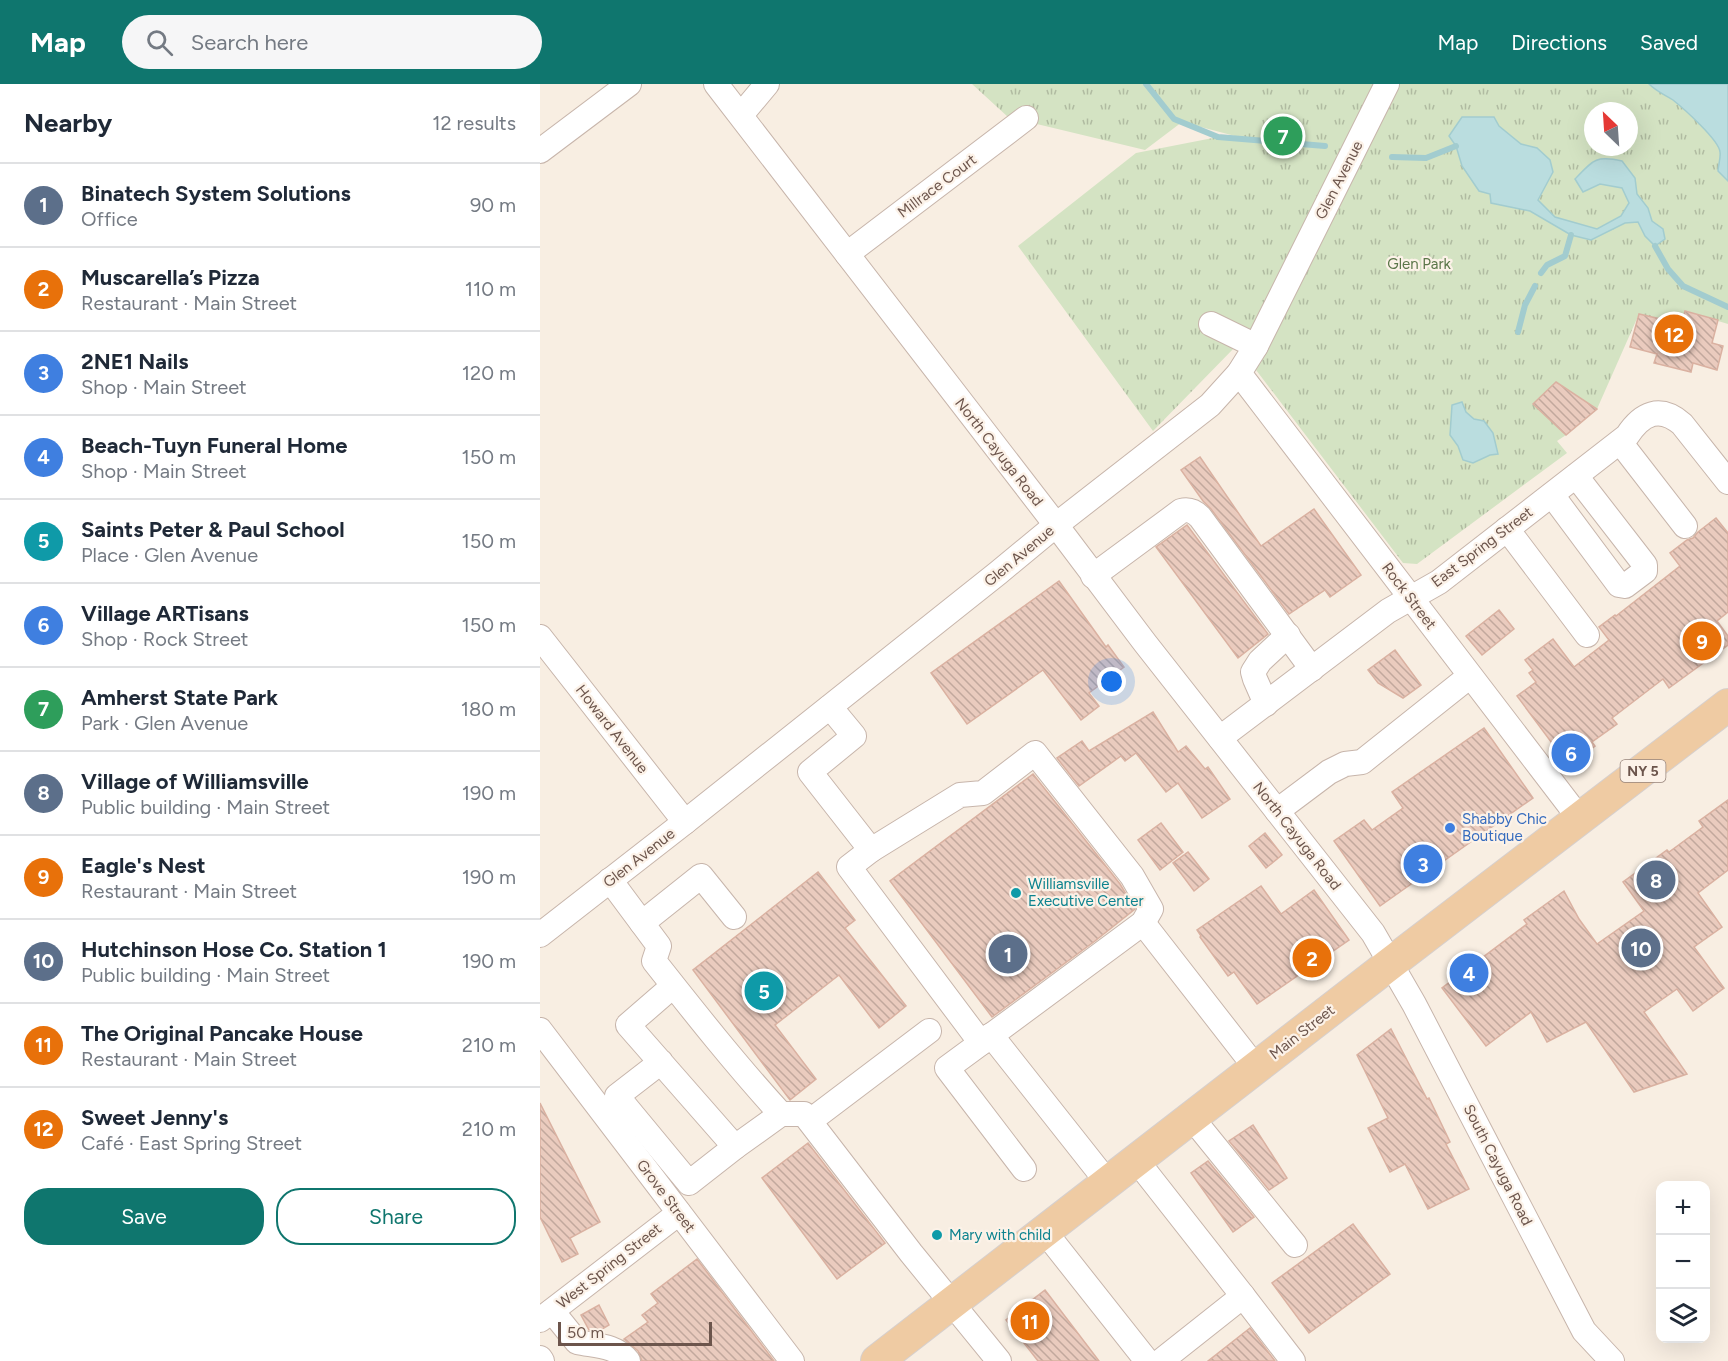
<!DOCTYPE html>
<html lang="en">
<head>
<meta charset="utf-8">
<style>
  body { margin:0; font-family:Figtree,sans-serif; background:#f6f6f7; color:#1f2937 }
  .controls { position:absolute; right:18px; bottom:18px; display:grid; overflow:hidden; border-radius:12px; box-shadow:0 6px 24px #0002 }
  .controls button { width:54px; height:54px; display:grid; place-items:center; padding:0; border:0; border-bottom:2px solid #e0e1e3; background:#fff; color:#1f2937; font:30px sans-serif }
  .compass { position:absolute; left:1044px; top:18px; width:54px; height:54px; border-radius:50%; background:#fff; box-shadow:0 6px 24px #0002; rotate:335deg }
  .scale { position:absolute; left:18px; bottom:15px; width:154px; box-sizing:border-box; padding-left:6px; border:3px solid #6c554c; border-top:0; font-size:16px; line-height:21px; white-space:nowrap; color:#6c554c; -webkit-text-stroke:4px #fcf2e8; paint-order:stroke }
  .you { position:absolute; left:572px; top:598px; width:21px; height:21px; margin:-15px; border:4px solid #fff; border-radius:50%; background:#1a73e8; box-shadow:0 0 0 9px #1a73e833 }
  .badge { display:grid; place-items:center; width:39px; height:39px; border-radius:50%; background:#0f766e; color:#fff; font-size:20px; font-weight:700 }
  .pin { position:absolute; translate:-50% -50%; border:3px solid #fff; box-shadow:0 2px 6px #0006 }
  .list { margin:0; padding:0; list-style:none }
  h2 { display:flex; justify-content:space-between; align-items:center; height:78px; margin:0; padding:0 24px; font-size:26px }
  h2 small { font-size:20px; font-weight:400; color:#747a83 }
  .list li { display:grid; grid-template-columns:39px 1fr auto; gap:18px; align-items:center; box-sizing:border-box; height:84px; padding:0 24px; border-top:2px solid #e0e1e3 }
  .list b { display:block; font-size:22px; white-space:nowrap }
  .list p { margin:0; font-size:20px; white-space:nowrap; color:#747a83 }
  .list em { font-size:20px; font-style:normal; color:#747a83 }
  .actions { display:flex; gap:12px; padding:18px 24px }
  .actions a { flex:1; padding:14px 0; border:2px solid #0f766e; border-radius:24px; text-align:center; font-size:21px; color:#0f766e }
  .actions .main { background:#0f766e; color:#fff }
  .icon { flex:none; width:33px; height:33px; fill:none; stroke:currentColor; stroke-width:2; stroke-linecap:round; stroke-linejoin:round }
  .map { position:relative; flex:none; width:1188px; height:1277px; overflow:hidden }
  header { display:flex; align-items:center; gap:36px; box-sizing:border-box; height:84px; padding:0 30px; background:#0f766e; color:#fff }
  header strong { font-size:28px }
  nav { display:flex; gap:33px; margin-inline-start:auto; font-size:21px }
  .search { width:420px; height:54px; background:#f6f6f7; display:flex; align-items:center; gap:15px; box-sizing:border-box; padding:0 21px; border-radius:33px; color:#747a83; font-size:22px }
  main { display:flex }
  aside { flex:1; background:#fff }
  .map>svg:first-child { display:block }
  .grass { fill:url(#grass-tufts); fill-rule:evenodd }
  .water { fill:#badddf; stroke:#a2cccf; stroke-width:1.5 }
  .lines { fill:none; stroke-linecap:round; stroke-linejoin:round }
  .stream { stroke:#a2cccf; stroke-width:6 }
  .building { fill:url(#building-back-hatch); stroke:#dab1a1; stroke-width:1.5 }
  .minor-casing { stroke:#c7b5ab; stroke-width:26 }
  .major-casing { stroke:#d6cfcd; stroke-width:34 }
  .minor { stroke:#fff; stroke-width:24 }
  .major { stroke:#efcba3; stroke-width:32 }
  .shop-dot { fill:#3f7fe0; stroke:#fcf2e8; stroke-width:2 }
  .culture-dot { fill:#0f9aa8; stroke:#fcf2e8; stroke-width:2 }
  .labels { text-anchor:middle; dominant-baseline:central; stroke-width:4.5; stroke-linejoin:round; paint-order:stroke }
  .shield { fill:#fcf2e8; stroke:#97847b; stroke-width:1.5 }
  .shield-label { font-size:14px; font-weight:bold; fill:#6c554c }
  .street-label { font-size:15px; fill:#6c554c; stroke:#fcf2e8 }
  .park-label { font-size:15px; fill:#5b7649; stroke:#fcf2e8 }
  .shop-label { font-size:15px; fill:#366cbe; stroke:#fcf2e8; text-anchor:start }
  .culture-label { font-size:15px; fill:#0d838f; stroke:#fcf2e8; text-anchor:start }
</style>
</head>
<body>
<header>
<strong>Map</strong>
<div class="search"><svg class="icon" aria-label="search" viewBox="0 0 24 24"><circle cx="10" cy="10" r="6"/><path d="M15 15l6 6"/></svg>Search here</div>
<nav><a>Map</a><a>Directions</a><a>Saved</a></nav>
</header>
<main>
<aside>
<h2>Nearby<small>12 results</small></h2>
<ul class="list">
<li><span class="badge" style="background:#5c6f8a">1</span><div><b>Binatech System Solutions</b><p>Office</p></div><em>90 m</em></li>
<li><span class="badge" style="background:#e8710a">2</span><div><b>Muscarella’s Pizza</b><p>Restaurant · Main Street</p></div><em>110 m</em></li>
<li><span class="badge" style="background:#3f7fe0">3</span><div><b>2NE1 Nails</b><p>Shop · Main Street</p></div><em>120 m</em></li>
<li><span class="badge" style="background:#3f7fe0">4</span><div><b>Beach-Tuyn Funeral Home</b><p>Shop · Main Street</p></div><em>150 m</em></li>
<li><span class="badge" style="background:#0f9aa8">5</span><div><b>Saints Peter &amp; Paul School</b><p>Place · Glen Avenue</p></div><em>150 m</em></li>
<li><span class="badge" style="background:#3f7fe0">6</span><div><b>Village ARTisans</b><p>Shop · Rock Street</p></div><em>150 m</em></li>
<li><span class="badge" style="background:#2e9e5b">7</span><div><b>Amherst State Park</b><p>Park · Glen Avenue</p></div><em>180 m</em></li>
<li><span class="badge" style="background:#5c6f8a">8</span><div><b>Village of Williamsville</b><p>Public building · Main Street</p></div><em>190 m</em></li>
<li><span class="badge" style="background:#e8710a">9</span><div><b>Eagle's Nest</b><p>Restaurant · Main Street</p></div><em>190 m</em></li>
<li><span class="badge" style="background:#5c6f8a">10</span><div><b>Hutchinson Hose Co. Station 1</b><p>Public building · Main Street</p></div><em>190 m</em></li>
<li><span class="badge" style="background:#e8710a">11</span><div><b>The Original Pancake House</b><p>Restaurant · Main Street</p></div><em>210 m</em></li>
<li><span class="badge" style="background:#e8710a">12</span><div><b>Sweet Jenny's</b><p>Café · East Spring Street</p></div><em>210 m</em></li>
</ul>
<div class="actions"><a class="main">Save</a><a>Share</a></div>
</aside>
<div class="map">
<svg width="1188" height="1277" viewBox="0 0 1188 1277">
  <defs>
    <pattern id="grass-tufts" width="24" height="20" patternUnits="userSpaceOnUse" patternTransform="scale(1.5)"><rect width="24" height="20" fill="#d4e3c3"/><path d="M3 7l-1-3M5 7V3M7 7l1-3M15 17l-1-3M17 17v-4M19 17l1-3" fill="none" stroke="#b0bba1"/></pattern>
    <pattern id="building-back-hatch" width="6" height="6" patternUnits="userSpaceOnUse" patternTransform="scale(1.5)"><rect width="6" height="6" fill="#eacbbe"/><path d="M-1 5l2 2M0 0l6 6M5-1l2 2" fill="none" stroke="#c2a89d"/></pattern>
  </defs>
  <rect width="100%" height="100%" fill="#f8eee2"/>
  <!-- grass -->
  <path class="grass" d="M 432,0 L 1188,0 L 1188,240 L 1145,227 L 1142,240 L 1099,230 L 1057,325 L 1016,298 L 993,320 L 1026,351 L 1017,357 L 1027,369 L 877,480 L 863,479 L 697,261 L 613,347 L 478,162 L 596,69 L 678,53 L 695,52 L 642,38 L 605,66 L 468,33 ZM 1053,27 L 1089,27 L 1089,63 L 1053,63 Z"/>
  <!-- water -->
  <g class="water">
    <path d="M 1109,0 L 1188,0 L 1188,97 L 1178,87 C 1178,82 1181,74 1180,68 C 1179,56 1143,24 1133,16 C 1124,10 1117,8 1109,0 Z"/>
    <path d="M 922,33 L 954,33 L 959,42 L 981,60 L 997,64 L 1010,76 L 1013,88 L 998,116 L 1015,133 L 1057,145 L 1081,132 L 1089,119 L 1082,104 L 1060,100 L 1043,108 L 1035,95 C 1053,76 1056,71 1082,77 L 1095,94 L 1097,110 L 1108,124 L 1112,137 L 1123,145 L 1125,155 L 1115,162 L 1105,152 L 1098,138 L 1085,139 L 1051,156 L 1031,151 L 990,127 L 951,119 L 950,110 L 939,107 L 922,82 L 916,62 L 909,52 Z"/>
    <polygon points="922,318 926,328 934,335 944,337 953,349 958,370 950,371 933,379 923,376 918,362 910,351 912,321"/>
  </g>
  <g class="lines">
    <!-- stream -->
    <g class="stream">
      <polyline points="606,0 634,35 678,53 785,62"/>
      <polyline points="852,73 886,74 916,62"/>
      <polyline points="1115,162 1128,185 1143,202 1188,223"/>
      <polyline points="1001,189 1007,181 1025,172 1031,151"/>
      <polyline points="978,248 985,221 995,202"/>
    </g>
  </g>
  <!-- building -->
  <g class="building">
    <polygon points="1145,227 1178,236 1172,259 1183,262 1177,286 1153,279 1151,288 1114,279 1117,270 1090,263 1099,230 1142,240"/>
    <polygon points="1016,298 1057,325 1026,351 993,320"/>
    <polygon points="660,373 721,462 774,425 821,491 790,513 785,506 749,530 671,425 663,417 641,386"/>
    <polygon points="1176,434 1188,449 1188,528 1177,537 1188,552 1188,561 1129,604 1123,595 1072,634 1077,640 1052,658 1055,662 1029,682 977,612 996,598 989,589 993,586 985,576 1013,555 1034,583 1069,556 1059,543 1075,531 1076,532 1140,482 1130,469 1147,456 1153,454 1158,448"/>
    <polygon points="647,441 728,550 698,574 616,463"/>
    <polygon points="519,497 566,563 568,561 584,583 549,609 559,622 541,636 503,586 427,640 391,589"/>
    <polygon points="959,526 974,545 942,571 926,552"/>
    <polygon points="855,566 881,601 863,614 838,599 828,586"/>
    <polygon points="613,628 638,668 646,662 665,685 668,683 690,715 662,734 638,699 626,708 596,669 585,677 581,672 539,702 517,674 542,657 549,667"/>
    <polygon points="944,644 993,714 840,822 794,757 824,736 832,746 863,724 852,708"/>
    <polygon points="493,690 580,800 595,825 555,857 452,933 350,797"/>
    <polygon points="1188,716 1188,786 1158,809 1182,843 1154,863 1184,904 1153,927 1137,905 1104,928 1147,990 1094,1008 1046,938 1007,958 991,928 946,962 902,904 987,840 984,836 1024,807 1039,835 1057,860 1104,827 1083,798 1127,766 1129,768 1163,743 1159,737"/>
    <polygon points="621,739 643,768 620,786 598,756"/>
    <polygon points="725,749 742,771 726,784 709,762"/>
    <polygon points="648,768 669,795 654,807 633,779"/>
    <polygon points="278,788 315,836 305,844 366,922 339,944 299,891 235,941 276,995 250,1016 153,886"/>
    <polygon points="721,802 741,830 774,806 809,856 717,920 694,888 688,892 660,853 661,852 657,846"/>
    <polygon points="851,945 887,1015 889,1014 910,1058 906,1060 929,1105 888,1125 865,1080 850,1088 828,1044 848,1034 817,971"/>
    <polygon points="0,1019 60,1138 30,1154 38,1170 22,1178 0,1133"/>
    <polygon points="713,1041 747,1094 729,1106 689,1057"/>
    <polygon points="268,1059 345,1159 297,1195 222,1094"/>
    <polygon points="668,1077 714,1133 693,1148 651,1089"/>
    <polygon points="813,1140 850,1190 769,1249 732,1199"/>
    <polygon points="157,1175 234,1277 102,1277 98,1267 84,1255 108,1238 102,1231 118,1219 111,1210"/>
    <polygon points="505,1206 559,1277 498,1277 466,1236"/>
    <polygon points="59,1221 69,1241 59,1247 49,1246 41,1231"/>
    <polygon points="710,1244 735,1277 668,1277"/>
  </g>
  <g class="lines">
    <!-- minor casing -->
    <g class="minor-casing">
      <g id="minor">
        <polyline points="176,0 516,441 605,559 833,849 874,920 1044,1247 1072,1277"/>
        <polyline points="201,31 227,0"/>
        <polyline points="0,67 89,0"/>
        <polyline points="307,170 486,34"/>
        <polyline points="671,240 716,262"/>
        <polyline points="699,289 1040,735"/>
        <polyline points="1080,358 1145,442"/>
        <polyline points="1012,411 1079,501 1085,502 1105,487 1105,481 1036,392"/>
        <polyline points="967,445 1047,551"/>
        <path d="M 553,492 L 641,427 C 649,425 654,427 660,433 L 772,585"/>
        <polyline points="0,553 145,738"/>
        <polyline points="726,620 715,595 713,588 720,577 748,551"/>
        <polyline points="290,623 314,652 270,688 331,766 309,783 441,959 407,984 484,1085"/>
        <path d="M 680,654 L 848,527 L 899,498 L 1087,352 C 1102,329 1120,321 1142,340 L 1188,398"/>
        <polyline points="737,727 789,688 805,680 822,678 930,592"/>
        <polyline points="331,766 420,711 443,709 495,669 592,792 611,825 603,839 441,959"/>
        <path d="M 70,796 L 119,862 L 114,877 C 155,929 196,981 241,1030 L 264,1030 L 371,1169 L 459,1277"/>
        <polyline points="102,839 161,792 194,833"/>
        <polyline points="603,839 716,984"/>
        <polyline points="0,851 145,738 458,489 516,441 670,321 699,289 716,262 847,0"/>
        <polyline points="0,946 252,1277"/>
        <polyline points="451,951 568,1099"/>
        <polyline points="121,978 77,1012 149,1099 195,1063 88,941 133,902"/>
        <polyline points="652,1034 755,1161"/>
        <polyline points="270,1037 389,947"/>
        <polyline points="195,1063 241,1030"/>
        <polyline points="597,1077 703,1212 621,1277"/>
        <polyline points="505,1148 607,1277"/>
        <polyline points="703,1212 753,1277"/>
        <path d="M 12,1227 L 37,1258 C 56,1262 76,1261 88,1277"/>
        <polyline points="0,1236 139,1129"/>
        <polyline points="0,1274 2,1277"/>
      </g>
    </g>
    <!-- major casing -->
    <g class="major-casing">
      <polyline id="major" points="337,1277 851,879 1188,621"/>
    </g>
    <!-- minor -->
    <use href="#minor" class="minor"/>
    <!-- major -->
    <use href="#major" class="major"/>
  </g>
  <!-- markers -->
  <circle class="shop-dot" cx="910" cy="744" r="6"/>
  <g class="culture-dot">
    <circle cx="476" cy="809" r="6"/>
    <circle cx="397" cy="1151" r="6"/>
  </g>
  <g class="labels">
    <!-- shield labels -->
    <rect class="shield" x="1080.5" y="676" width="45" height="22" rx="4.5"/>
    <g class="shield-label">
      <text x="1103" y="687">NY 5</text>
    </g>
    <!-- street labels -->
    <g class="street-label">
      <text transform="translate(799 96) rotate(-63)">Glen Avenue</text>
      <text transform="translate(397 102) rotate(-37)">Millrace Court</text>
      <text transform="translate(459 368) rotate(52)">North Cayuga Road</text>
      <text transform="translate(942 463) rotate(-37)">East Spring Street</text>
      <text transform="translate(479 472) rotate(-40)">Glen Avenue</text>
      <text transform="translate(869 512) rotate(53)">Rock Street</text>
      <text transform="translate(72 645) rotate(52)">Howard Avenue</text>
      <text transform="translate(757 752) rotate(52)">North Cayuga Road</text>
      <text transform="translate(99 774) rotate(-38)">Glen Avenue</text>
      <text transform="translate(762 948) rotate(-38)">Main Street</text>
      <text transform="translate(958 1081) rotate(63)">South Cayuga Road</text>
      <text transform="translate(126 1112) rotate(53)">Grove Street</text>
      <text transform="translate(69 1182) rotate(-38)">West Spring Street</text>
    </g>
    <!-- park labels -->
    <g class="park-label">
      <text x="879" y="180">Glen Park</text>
    </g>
    <!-- shop labels -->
    <g class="shop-label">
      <text x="922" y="735">Shabby Chic<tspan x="922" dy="17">Boutique</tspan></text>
    </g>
    <!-- culture labels -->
    <g class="culture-label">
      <text x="488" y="800">Williamsville<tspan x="488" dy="17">Executive Center</tspan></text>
      <text x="409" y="1151">Mary with child</text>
    </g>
  </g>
</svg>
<div class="controls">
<button>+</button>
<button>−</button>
<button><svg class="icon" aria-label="layers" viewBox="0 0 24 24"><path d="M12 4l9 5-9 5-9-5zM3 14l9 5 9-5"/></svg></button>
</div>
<svg class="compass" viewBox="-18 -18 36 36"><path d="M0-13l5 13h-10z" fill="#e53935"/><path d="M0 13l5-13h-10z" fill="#747a83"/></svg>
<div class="scale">50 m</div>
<div class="you"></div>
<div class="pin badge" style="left:468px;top:870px;background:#5c6f8a">1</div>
<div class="pin badge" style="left:772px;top:874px;background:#e8710a">2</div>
<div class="pin badge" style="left:883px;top:780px;background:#3f7fe0">3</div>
<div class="pin badge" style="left:929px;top:889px;background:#3f7fe0">4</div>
<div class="pin badge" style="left:224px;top:907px;background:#0f9aa8">5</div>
<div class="pin badge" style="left:1031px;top:669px;background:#3f7fe0">6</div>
<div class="pin badge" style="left:743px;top:52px;background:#2e9e5b">7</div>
<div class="pin badge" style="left:1116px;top:796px;background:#5c6f8a">8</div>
<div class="pin badge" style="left:1162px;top:557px;background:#e8710a">9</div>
<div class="pin badge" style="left:1101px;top:864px;background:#5c6f8a">10</div>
<div class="pin badge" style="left:490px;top:1237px;background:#e8710a">11</div>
<div class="pin badge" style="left:1134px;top:250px;background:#e8710a">12</div>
</div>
</main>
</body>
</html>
